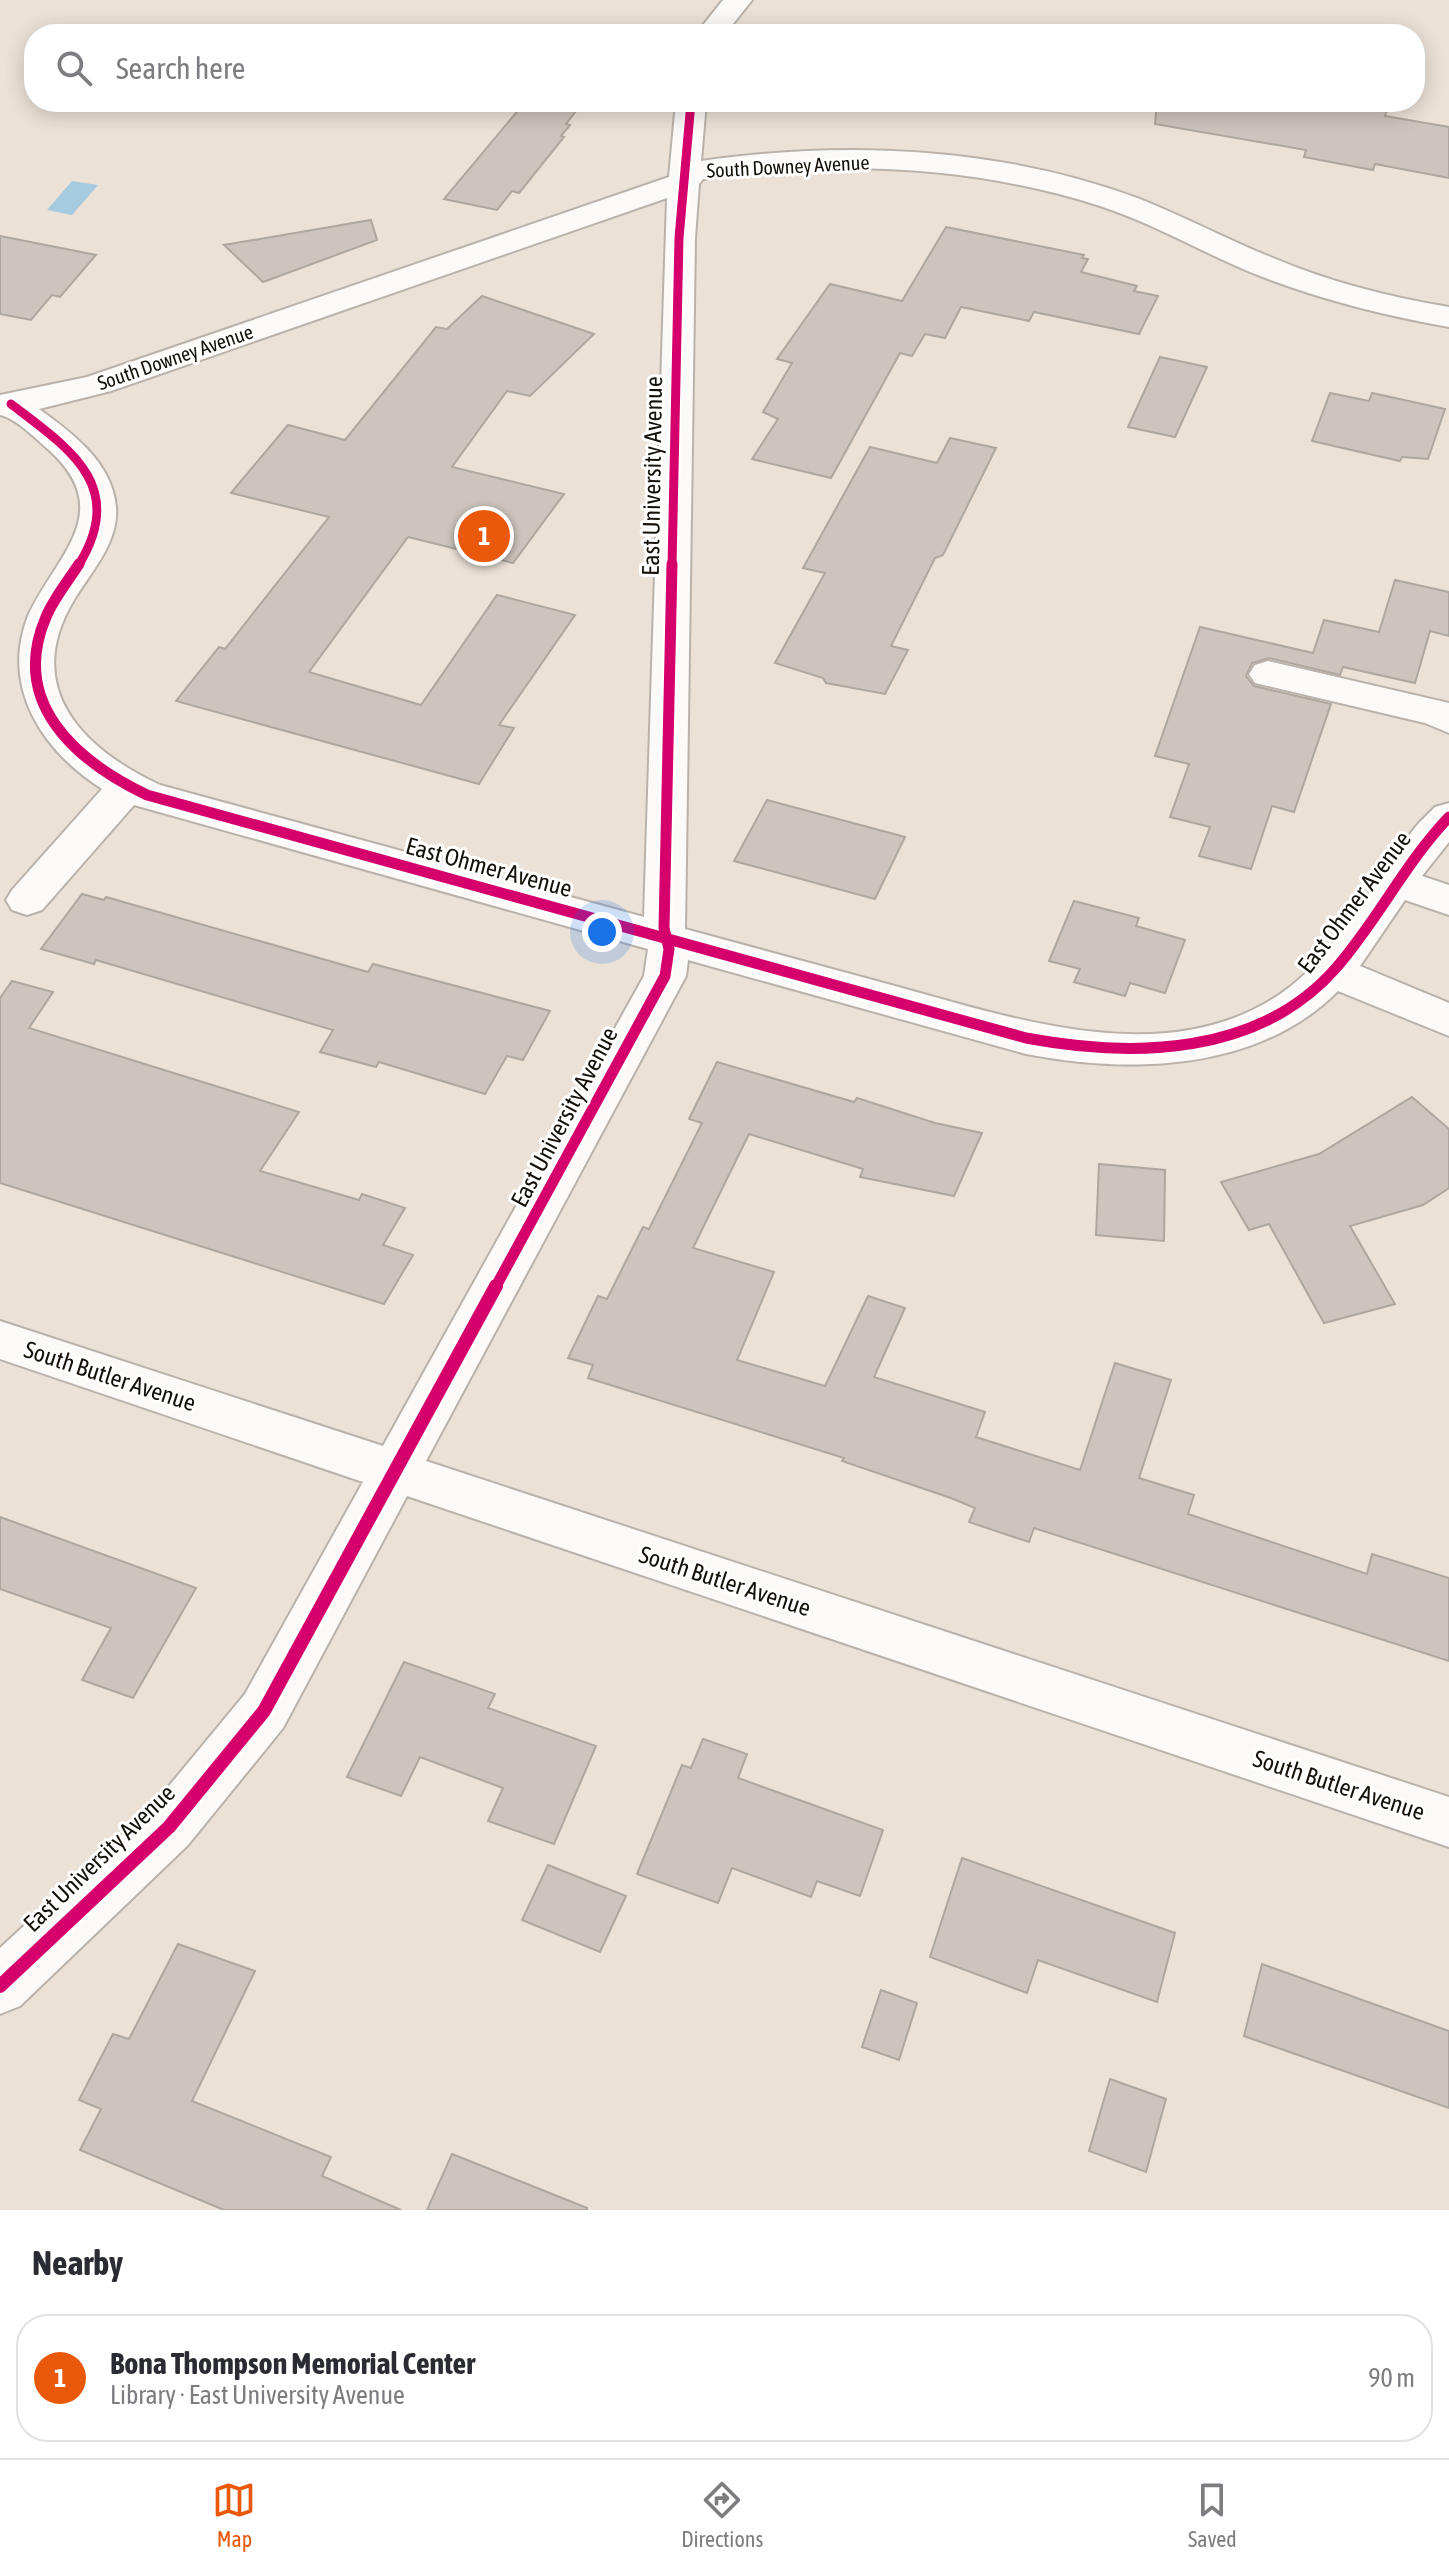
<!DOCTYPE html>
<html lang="en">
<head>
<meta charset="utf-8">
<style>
  body { margin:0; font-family:"Asap Condensed",sans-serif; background:#f7f7f7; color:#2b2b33 }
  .you { position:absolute; left:602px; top:932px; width:28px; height:28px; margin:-20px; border:6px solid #fff; border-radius:50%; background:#1a73e8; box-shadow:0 0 0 12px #1a73e833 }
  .badge { display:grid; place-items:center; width:52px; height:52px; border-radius:50%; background:#ea580c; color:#fff; font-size:26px; font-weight:700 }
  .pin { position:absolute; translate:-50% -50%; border:4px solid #fff; box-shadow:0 2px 8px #0006 }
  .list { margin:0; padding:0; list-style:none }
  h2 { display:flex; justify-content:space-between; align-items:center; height:104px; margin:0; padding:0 32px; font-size:34px }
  h2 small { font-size:26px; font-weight:400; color:#7c7c81 }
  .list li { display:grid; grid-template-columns:52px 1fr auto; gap:24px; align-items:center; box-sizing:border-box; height:128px; margin:0 16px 16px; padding:0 16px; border:2px solid #e1e1e2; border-radius:32px }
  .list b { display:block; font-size:30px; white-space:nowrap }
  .list p { margin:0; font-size:26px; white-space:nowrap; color:#7c7c81 }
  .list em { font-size:26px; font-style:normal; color:#7c7c81 }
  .icon { flex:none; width:44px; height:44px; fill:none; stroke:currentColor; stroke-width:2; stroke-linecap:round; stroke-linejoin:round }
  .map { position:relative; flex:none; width:1449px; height:2210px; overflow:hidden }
  .search { position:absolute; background:#fff; box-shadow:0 4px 20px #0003; left:24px; right:24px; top:24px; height:88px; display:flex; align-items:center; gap:20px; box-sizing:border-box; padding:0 28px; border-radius:32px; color:#7c7c81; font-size:30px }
  .sheet { height:248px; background:#fff }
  nav { display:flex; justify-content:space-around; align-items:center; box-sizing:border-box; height:112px; border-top:2px solid #e1e1e2; background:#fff; font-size:22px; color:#7c7c81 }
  nav a { display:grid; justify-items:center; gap:4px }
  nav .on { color:#ea580c }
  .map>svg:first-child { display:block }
  .water { fill:#a6cade }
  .building { fill:#cdc5bd; stroke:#aea79f; stroke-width:2 }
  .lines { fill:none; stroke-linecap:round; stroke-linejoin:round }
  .minor-casing { stroke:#bab2aa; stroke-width:4 }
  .minor { fill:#fcfaf9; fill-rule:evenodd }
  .cycleway-far2-casing { stroke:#fff; stroke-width:13 }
  .cycleway-far1-casing { stroke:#fff; stroke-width:16 }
  .cycleway-casing { stroke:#fff; stroke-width:19 }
  .cycleway-far2 { stroke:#d6006c; stroke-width:9 }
  .cycleway-far1 { stroke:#d6006c; stroke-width:11 }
  .cycleway { stroke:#d6006c; stroke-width:14 }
  .labels { text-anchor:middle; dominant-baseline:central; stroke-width:6; stroke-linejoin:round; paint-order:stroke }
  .far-street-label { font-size:20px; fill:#150f09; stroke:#fff }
  .street-label { font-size:24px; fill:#150f09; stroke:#fff }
</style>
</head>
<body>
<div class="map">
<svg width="1449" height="2210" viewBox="0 0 1449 2210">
  <rect width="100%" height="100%" fill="#ebe1d7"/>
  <!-- water -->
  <polygon class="water" points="72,181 98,185 72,215 47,210"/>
  <!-- building -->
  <g class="building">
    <polygon points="525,102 583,102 566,124 570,125 561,136 564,137 519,193 512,191 497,210 444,199"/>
    <polygon points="1157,102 1390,102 1385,116 1449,127 1449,178 1375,164 1373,170 1304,157 1306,150 1155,124"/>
    <polygon points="371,220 377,240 263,282 224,245"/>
    <polygon points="946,227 1084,255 1082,258 1088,259 1081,272 1137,286 1134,291 1158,296 1139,334 1034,312 1029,321 961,307 945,338 925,334 912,356 900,353 831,478 752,459 778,419 763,412 792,363 777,359 830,284 902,301"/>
    <polygon points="0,236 96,255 60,297 52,295 31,320 0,314"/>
    <polygon points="482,296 594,334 530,396 507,391 452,467 564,494 513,563 408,537 309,672 421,705 497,595 575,615 499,725 514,728 479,784 176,701 219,647 225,649 329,517 231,493 288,425 345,440 436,327 447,329"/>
    <polygon points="1160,357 1207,367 1175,437 1128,427"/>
    <polygon points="1330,393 1369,401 1372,393 1445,409 1428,459 1402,457 1400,461 1312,441"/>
    <polygon points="950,438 996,448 943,555 935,558 891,646 908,650 885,694 826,683 823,678 775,663 825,573 803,568 870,447 937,463"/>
    <polygon points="1395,580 1449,592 1449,636 1430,631 1415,683 1343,667 1340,675 1269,658 1252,663 1246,676 1254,686 1331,704 1294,812 1272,806 1251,869 1199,856 1210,827 1170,817 1189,764 1155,756 1200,627 1313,653 1324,620 1379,632"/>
    <polygon points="767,800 905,837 875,899 734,861"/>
    <polygon points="82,894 104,900 106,897 368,972 373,964 550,1011 523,1060 507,1056 485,1094 379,1062 376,1067 320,1052 333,1030 96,960 94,964 41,949"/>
    <polygon points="1074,901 1139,918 1136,926 1185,940 1165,993 1130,983 1125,996 1074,982 1080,969 1049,961"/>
    <polygon points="12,981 53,992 29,1028 299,1112 260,1171 359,1200 362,1194 405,1208 383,1245 413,1255 384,1304 0,1183 0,998"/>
    <polygon points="717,1062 854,1102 857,1098 935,1123 982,1133 954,1196 860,1177 863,1169 749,1134 693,1248 774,1272 737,1360 825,1386 868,1296 905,1308 874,1377 985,1412 976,1437 1080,1470 1115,1363 1171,1380 1139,1478 1194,1495 1188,1514 1367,1574 1372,1554 1449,1578 1449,1661 1034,1528 1029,1542 969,1522 975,1508 951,1498 842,1461 844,1458 588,1378 593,1365 568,1358 598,1296 607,1299 643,1227 649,1229 702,1123 689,1119"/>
    <polygon points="1412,1097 1449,1129 1449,1188 1423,1205 1350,1226 1395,1304 1324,1323 1269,1224 1249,1230 1221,1182 1319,1154"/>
    <polygon points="1099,1164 1165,1170 1164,1241 1096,1235"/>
    <polygon points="0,1517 196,1588 133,1698 82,1680 111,1628 0,1589"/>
    <polygon points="404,1662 495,1694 488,1708 596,1746 554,1844 488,1821 503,1788 420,1757 401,1796 347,1777"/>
    <polygon points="703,1739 747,1754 738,1778 883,1830 860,1896 817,1881 811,1897 732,1868 718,1903 637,1874 682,1765 691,1768"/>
    <polygon points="962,1858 1175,1933 1157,2002 1038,1960 1027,1993 930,1957"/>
    <polygon points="548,1865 626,1896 600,1952 522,1920"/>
    <polygon points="178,1944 255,1971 192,2101 331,2157 322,2176 401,2210 224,2210 80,2150 101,2109 79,2100 113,2034 129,2039"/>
    <polygon points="1262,1964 1449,2031 1449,2108 1244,2036"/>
    <polygon points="881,1990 917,2003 899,2060 862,2047"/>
    <polygon points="1110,2079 1166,2099 1146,2172 1089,2151"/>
    <polygon points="452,2154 587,2208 587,2210 427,2210"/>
  </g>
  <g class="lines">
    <!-- minor casing -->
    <g class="minor-casing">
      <g id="minor">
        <polygon points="723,0 752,0 725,34 696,34"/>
        <path d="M 676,102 L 706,102 L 701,161 C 847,140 1001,147 1140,199 C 1185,217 1228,240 1273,258 C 1330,282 1389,297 1449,307 L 1449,327 C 1381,315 1314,298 1250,272 C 1200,251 1152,223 1100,206 C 972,165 836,160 703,179 L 699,184 L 695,238 L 685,929 C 755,948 825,967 895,986 C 1019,1020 1177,1075 1291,986 C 1345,944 1375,876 1418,824 L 1435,807 L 1449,803 L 1449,842 L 1422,876 L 1449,885 L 1449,915 L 1405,900 L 1360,966 L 1449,1003 L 1449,1036 L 1338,991 C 1257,1072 1131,1074 1026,1054 L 688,960 L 686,976 L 426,1461 L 1449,1797 L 1449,1847 L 407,1496 L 283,1728 L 188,1845 L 20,2006 L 0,2014 L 0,1948 L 150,1809 L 245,1694 L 363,1482 L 0,1359 L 0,1321 L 383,1446 L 644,976 L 648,949 L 134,805 L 42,910 L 27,915 L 12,910 L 6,900 L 12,890 L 102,789 C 43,751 0,688 28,616 C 55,556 118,513 49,450 C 36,439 16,418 0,415 L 0,395 L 87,377 L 669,177 ZM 667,198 L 644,917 L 160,785 C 83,749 21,688 74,600 C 91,572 119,542 116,507 C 112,462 72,433 39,409 L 111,391 Z"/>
        <polygon points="1268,661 1449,703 1449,733 1425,723 1255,683 1249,674 1255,665"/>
      </g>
    </g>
    <!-- minor -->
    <use href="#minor" class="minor"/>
    <!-- cycleway-far2 casing -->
    <g class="cycleway-far2-casing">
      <g id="cycleway-far2">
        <path d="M 11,404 C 70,449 128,486 78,566"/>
        <polyline points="672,566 679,238 691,102"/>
      </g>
    </g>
    <!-- cycleway-far1 casing -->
    <g class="cycleway-far1-casing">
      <g id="cycleway-far1">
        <path d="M 79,564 C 68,581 54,598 46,617 C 9,703 76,761 147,795 L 1026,1038 C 1133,1058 1259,1056 1336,968 C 1378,920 1405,863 1449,817"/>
        <polyline points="495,1288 665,976 669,949 664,928 672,564"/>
      </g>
    </g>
    <!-- cycleway casing -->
    <g class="cycleway-casing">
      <polyline id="cycleway" points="0,1986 169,1827 264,1711 496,1286"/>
    </g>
    <!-- cycleway-far2 -->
    <use href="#cycleway-far2" class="cycleway-far2"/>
    <!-- cycleway-far1 -->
    <use href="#cycleway-far1" class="cycleway-far1"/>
    <!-- cycleway -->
    <use href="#cycleway" class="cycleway"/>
  </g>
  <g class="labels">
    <!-- far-street labels -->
    <g class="far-street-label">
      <text transform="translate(788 166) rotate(-3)">South Downey Avenue</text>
      <text transform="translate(175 357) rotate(-19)">South Downey Avenue</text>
    </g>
    <!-- street labels -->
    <g class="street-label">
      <text transform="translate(652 476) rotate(-89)">East University Avenue</text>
      <text transform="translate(489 867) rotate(15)">East Ohmer Avenue</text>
      <text transform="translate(1354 902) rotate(-53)">East Ohmer Avenue</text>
      <text transform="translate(564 1117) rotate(-62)">East University Avenue</text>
      <text transform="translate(110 1376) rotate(18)">South Butler Avenue</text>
      <text transform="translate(725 1581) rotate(18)">South Butler Avenue</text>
      <text transform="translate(1339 1785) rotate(18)">South Butler Avenue</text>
      <text transform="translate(99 1858) rotate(-44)">East University Avenue</text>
    </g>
  </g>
</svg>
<div class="you"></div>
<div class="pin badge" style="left:484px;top:536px">1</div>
<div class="search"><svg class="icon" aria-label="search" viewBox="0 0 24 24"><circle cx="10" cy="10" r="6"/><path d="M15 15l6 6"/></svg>Search here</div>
</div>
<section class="sheet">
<h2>Nearby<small></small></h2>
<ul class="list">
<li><span class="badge">1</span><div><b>Bona Thompson Memorial Center</b><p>Library · East University Avenue</p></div><em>90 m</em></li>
</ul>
</section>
<nav>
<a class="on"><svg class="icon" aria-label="map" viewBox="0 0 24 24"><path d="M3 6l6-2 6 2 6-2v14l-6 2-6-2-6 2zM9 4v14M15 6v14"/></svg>Map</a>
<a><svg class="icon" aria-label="directions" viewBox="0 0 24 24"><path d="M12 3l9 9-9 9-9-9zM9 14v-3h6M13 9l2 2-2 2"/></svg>Directions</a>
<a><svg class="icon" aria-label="saved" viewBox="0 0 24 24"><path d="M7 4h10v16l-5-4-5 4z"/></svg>Saved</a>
</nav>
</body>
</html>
